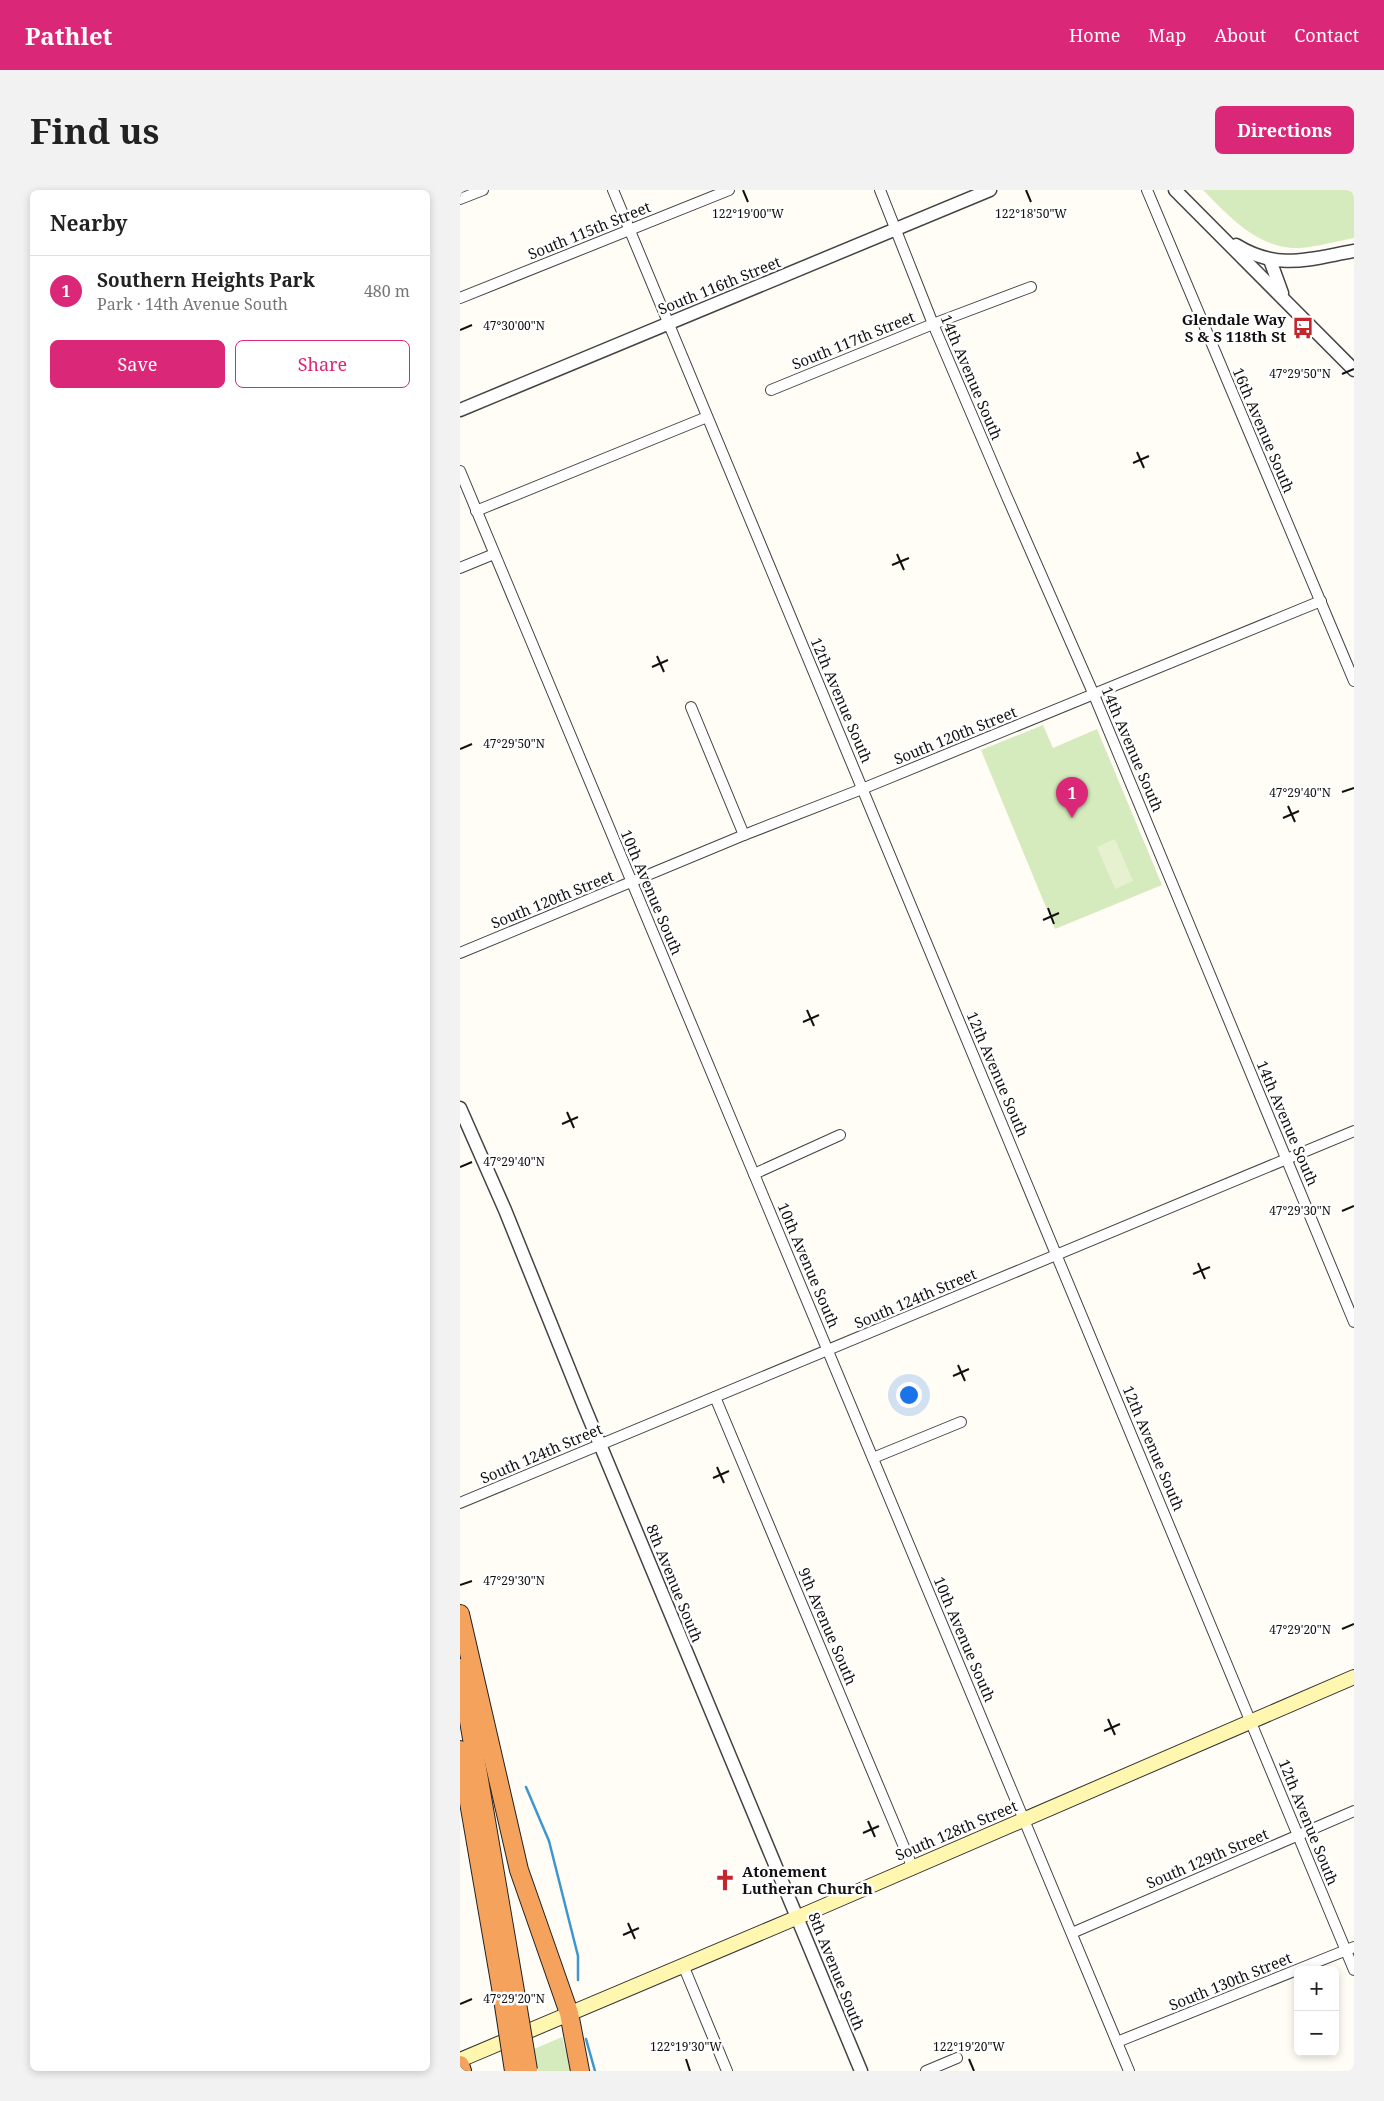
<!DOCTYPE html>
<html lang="en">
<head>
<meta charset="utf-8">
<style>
  body { margin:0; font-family:"Noto Serif",serif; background:#f2f2f2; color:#222 }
  .controls { position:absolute; right:15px; bottom:15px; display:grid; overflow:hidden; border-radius:8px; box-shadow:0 2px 8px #0003 }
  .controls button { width:45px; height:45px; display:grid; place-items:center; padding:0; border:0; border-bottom:1px solid #e0e0e0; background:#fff; color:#222; font:25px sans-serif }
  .you { position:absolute; left:448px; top:1204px; width:18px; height:18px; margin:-12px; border:4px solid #fff; border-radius:50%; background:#1a73e8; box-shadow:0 0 0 8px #1a73e833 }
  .badge { display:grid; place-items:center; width:32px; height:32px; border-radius:50%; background:#db2777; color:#fff; font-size:16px; font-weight:700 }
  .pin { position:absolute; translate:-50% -41px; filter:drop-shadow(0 1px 2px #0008) }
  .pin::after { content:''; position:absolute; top:26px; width:18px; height:15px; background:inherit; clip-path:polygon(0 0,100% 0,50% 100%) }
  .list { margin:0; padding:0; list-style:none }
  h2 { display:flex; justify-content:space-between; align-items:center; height:65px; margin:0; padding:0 20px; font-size:21px }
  h2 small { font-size:16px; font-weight:400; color:#767676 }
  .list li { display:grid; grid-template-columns:32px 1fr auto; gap:15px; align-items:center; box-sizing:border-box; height:70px; padding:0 20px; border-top:1px solid #e0e0e0 }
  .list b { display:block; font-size:19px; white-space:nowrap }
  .list p { margin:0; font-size:16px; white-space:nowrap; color:#767676 }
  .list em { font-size:16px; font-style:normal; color:#767676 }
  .actions { display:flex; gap:10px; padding:15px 20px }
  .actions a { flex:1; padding:11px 0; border:1px solid #db2777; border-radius:8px; text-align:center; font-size:18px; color:#db2777 }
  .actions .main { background:#db2777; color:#fff }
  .map { position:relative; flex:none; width:894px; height:1881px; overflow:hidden; border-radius:8px }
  header { display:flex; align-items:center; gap:30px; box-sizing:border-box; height:70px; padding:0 25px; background:#db2777; color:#fff }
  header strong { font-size:24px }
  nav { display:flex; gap:28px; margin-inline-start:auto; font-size:18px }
  .intro { display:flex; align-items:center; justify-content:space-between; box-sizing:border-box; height:120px; padding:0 30px }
  h1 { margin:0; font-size:35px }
  .button { padding:12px 22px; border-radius:8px; background:#db2777; color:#fff; font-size:18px; font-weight:700 }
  main { display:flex; gap:30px; padding:0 30px }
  aside { flex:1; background:#fff; border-radius:8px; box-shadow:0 2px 8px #0003 }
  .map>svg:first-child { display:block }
  .green { fill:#d5ebbd }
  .pitch { fill:#e6f2cf }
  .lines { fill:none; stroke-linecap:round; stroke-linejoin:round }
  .stream { stroke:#3f96cf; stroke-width:2.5 }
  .minor-casing { stroke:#444; stroke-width:12 }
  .tertiary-casing { stroke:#444; stroke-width:15 }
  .secondary-casing { stroke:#333; stroke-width:16 }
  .motorway-casing { stroke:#222; stroke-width:20 }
  .minor { stroke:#fff; stroke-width:10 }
  .tertiary { stroke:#fff; stroke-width:12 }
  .secondary { stroke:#fff6b0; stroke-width:14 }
  .motorway { stroke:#f5a25d; stroke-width:18 }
  .motorway-bridge-casing { stroke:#222; stroke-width:20; stroke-linecap:butt }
  .motorway-bridge { stroke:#f5a25d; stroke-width:18 }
  .ticks { fill:none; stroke:#111; stroke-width:2 }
  .labels { text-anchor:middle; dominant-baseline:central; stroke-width:5; stroke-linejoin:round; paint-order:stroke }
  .street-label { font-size:15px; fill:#111; stroke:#fff }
  .poi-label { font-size:15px; font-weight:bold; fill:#111; stroke:#fff; text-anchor:end }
  .ticks-label { font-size:12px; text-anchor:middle; fill:#111; stroke:#fff; stroke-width:5; stroke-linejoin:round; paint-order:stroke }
</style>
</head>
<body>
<header>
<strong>Pathlet</strong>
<nav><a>Home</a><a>Map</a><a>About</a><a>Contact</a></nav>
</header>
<div class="intro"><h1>Find us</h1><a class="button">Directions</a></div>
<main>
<aside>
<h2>Nearby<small></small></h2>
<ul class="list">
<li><span class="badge">1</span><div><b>Southern Heights Park</b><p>Park · 14th Avenue South</p></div><em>480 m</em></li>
</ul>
<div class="actions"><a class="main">Save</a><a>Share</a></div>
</aside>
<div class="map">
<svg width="894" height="1881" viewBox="0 0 894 1881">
  <rect width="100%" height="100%" fill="#fffdf5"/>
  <!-- green -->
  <g class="green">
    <path d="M 743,0 L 894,0 L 894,48 C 878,51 848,59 832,58 C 794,55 769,26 743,0 Z"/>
    <polygon points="583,535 593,558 637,539 702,695 595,739 521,560"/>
    <polygon points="102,1847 111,1881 78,1881 74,1859"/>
  </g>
  <!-- pitch -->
  <polygon class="pitch" points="655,649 673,691 655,699 637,657"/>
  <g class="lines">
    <!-- stream -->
    <g class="stream">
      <polyline points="66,1597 89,1651 118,1766 118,1790"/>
      <polyline points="126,1849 135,1881"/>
    </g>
    <!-- minor casing -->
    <g class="minor-casing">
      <g id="minor">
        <polyline points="153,0 894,1780"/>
        <polyline points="420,0 473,134 547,307 634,505 894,1132"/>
        <polyline points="687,0 894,491"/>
        <polyline points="0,9 23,0"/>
        <polyline points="0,108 269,0"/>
        <polyline points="311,200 473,134 571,97"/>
        <polyline points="0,281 669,1881"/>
        <polyline points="16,321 247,227"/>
        <polyline points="0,378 34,364"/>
        <polyline points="231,517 284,645"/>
        <polyline points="0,763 284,645 402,599 861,411"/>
        <polyline points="294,984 380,945"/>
        <polyline points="255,1207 452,1676"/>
        <polyline points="413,1268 501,1232"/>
        <polyline points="0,1313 894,941"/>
        <polyline points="612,1743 894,1621"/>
        <polyline points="223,1775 267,1881"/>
        <polyline points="657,1852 894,1757"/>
        <polyline points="466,1881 497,1868"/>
      </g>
    </g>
    <!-- tertiary casing -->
    <g class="tertiary-casing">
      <g id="tertiary">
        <polyline points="715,0 894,180"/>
        <path d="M 776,55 C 818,81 849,69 894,61"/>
        <polyline points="810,70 822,103"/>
        <polyline points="0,220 530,0"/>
        <polyline points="0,918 45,1020 124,1216 401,1881"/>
      </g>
    </g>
    <!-- secondary casing -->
    <g class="secondary-casing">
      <polyline id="secondary" points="0,1870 350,1722 894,1487"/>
    </g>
    <!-- motorway casing -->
    <g class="motorway-casing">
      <g id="motorway">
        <polyline points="0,1424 59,1680 109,1823 120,1881"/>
        <polyline points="0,1478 56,1807"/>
        <polyline points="0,1560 43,1809"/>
        <polyline points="0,1875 2,1881"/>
      </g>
    </g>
    <!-- minor -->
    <use href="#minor" class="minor"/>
    <!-- tertiary -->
    <use href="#tertiary" class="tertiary"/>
    <!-- secondary -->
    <use href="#secondary" class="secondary"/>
    <!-- motorway -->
    <use href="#motorway" class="motorway"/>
    <!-- motorway-bridge casing -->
    <g class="motorway-bridge-casing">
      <g id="motorway-bridge">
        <polyline points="56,1807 68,1880"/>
        <polyline points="43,1809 54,1881"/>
      </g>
    </g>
    <!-- motorway-bridge -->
    <use href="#motorway-bridge" class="motorway-bridge"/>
  </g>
  <!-- ticks -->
  <path class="ticks" d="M 283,0 L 288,12M 566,0 L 571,12M 0,140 L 12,135M 882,184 L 894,179M 677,262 L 684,278M 673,273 L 689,266M 437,364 L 444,380M 432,375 L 449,368M 197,466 L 204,482M 192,477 L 208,470M 0,559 L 12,554M 882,602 L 894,598M 828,616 L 835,632M 823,628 L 839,621M 588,718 L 594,734M 583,730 L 599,723M 347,820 L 354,836M 343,832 L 359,825M 107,922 L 114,938M 102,934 L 118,927M 0,977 L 12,972M 882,1021 L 894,1016M 738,1073 L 745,1089M 733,1084 L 750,1077M 498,1175 L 505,1191M 493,1186 L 509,1179M 257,1277 L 264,1293M 253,1288 L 269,1281M 0,1395 L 12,1391M 882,1439 L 894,1434M 648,1529 L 655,1545M 644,1541 L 660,1534M 408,1631 L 415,1647M 403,1643 L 419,1636M 168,1733 L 175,1749M 163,1745 L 179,1738M 0,1814 L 12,1809M 226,1869 L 230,1881M 509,1869 L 514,1881"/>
  <!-- icons -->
  <defs>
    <g id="bus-bare" transform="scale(1.725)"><path d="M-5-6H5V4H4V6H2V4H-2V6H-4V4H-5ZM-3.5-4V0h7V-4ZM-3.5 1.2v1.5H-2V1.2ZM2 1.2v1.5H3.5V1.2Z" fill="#c4262e" stroke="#fff" stroke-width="2.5" paint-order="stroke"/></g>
    <g id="church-bare" transform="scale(1.725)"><path d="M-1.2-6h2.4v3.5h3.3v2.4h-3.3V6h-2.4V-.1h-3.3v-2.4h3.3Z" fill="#c4262e" stroke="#fff" stroke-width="2.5" paint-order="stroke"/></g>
  </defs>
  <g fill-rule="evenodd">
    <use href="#bus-bare" x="843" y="138"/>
    <use href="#church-bare" x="265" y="1690"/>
  </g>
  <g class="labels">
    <!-- street labels -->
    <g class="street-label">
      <text transform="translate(129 40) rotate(-22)">South 115th Street</text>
      <text transform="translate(259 95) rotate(-22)">South 116th Street</text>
      <text transform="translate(393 150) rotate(-22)">South 117th Street</text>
      <text transform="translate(512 187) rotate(67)">14th Avenue South</text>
      <text transform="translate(804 240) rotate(67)">16th Avenue South</text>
      <text transform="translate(382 510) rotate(67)">12th Avenue South</text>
      <text transform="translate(495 545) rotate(-22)">South 120th Street</text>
      <text transform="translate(673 559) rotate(67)">14th Avenue South</text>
      <text transform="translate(192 702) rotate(67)">10th Avenue South</text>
      <text transform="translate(92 709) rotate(-22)">South 120th Street</text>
      <text transform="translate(538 884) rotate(67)">12th Avenue South</text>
      <text transform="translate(828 933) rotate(67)">14th Avenue South</text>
      <text transform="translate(349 1075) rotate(67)">10th Avenue South</text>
      <text transform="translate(455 1108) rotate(-23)">South 124th Street</text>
      <text transform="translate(694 1258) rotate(67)">12th Avenue South</text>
      <text transform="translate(81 1263) rotate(-23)">South 124th Street</text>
      <text transform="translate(215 1393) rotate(68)">8th Avenue South</text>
      <text transform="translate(368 1436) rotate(67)">9th Avenue South</text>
      <text transform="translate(505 1449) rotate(67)">10th Avenue South</text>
      <text transform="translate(849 1632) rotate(68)">12th Avenue South</text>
      <text transform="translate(496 1640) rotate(-23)">South 128th Street</text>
      <text transform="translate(747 1668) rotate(-23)">South 129th Street</text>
      <text transform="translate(377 1781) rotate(68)">8th Avenue South</text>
      <text transform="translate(770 1791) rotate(-22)">South 130th Street</text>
    </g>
    <!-- poi labels -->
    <g class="poi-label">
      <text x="826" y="129">Glendale Way<tspan x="826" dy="17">S &amp; S 118th St</tspan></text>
      <text x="282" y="1681" text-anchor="start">Atonement<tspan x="282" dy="17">Lutheran Church</tspan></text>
    </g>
  </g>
  <g class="ticks-label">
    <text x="288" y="28">122°19'00"W</text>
    <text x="571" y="28">122°18'50"W</text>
    <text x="54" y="140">47°30'00"N</text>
    <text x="840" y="188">47°29'50"N</text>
    <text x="54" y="558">47°29'50"N</text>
    <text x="840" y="607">47°29'40"N</text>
    <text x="54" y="976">47°29'40"N</text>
    <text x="840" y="1025">47°29'30"N</text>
    <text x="54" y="1395">47°29'30"N</text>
    <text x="840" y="1444">47°29'20"N</text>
    <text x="54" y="1813">47°29'20"N</text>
    <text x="226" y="1861">122°19'30"W</text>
    <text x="509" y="1861">122°19'20"W</text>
  </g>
</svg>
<div class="controls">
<button>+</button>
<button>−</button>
</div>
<div class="you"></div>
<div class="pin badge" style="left:612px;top:628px">1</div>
</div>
</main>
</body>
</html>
